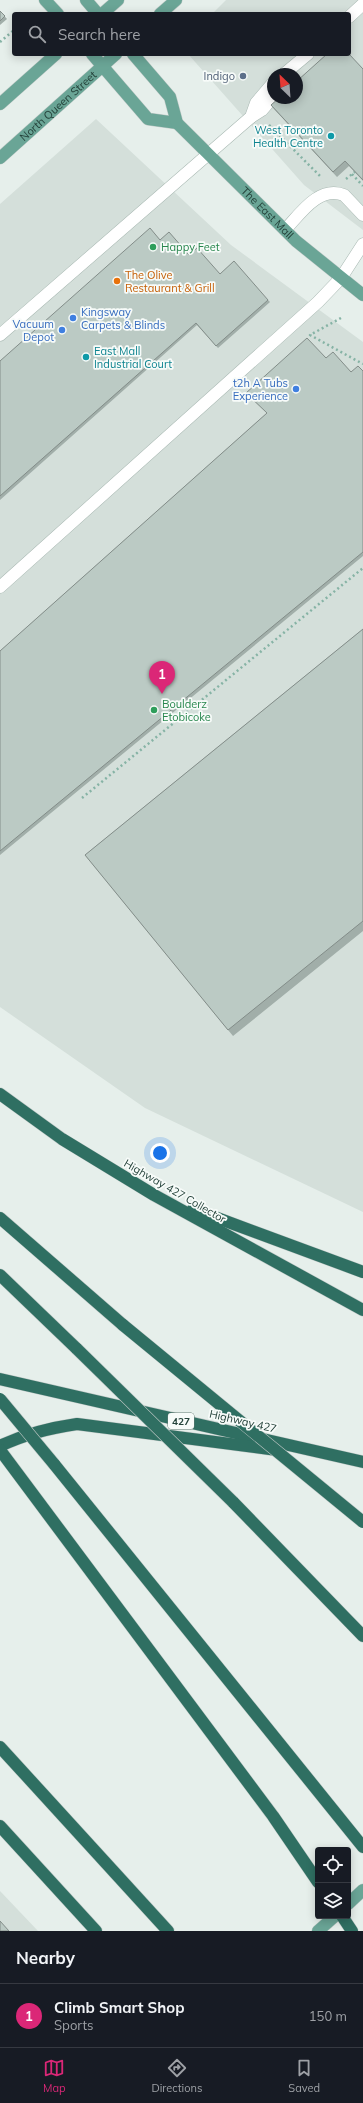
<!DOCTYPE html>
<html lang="en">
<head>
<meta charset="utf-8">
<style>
  body { margin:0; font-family:Mulish,sans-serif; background:#20242c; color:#f1f3f6 }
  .controls { position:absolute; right:12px; bottom:12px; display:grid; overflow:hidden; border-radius:4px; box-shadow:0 2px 10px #0003 }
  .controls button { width:36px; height:36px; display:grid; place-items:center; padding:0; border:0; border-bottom:1px solid #363941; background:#171b24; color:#f1f3f6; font:20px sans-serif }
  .compass { position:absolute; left:267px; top:68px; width:36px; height:36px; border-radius:50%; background:#171b24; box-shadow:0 2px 10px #0003; rotate:335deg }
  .you { position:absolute; left:160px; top:1153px; width:14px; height:14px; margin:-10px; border:3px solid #fff; border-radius:50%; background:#1a73e8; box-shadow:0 0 0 6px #1a73e833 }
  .badge { display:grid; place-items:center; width:26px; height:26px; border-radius:50%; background:#db2777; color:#fff; font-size:13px; font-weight:700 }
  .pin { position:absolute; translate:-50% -33px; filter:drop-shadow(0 1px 2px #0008) }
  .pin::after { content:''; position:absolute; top:21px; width:14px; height:12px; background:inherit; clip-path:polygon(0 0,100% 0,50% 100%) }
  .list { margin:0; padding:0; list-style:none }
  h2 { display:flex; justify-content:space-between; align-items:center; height:52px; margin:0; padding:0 16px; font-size:17px }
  h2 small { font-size:13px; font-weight:400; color:#9ea1a6 }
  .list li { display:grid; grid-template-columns:26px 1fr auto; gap:12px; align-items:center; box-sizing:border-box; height:64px; padding:0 16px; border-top:1px solid #363941 }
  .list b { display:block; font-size:15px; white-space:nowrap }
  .list p { margin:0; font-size:13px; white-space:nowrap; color:#9ea1a6 }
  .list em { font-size:13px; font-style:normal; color:#9ea1a6 }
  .icon { flex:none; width:22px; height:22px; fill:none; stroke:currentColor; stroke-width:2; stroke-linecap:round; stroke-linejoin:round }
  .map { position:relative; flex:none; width:363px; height:1931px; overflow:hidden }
  .search { position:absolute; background:#171b24; box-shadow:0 2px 10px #0003; left:12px; right:12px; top:12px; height:44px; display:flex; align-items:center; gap:10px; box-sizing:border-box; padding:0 14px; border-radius:4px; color:#9ea1a6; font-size:15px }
  .sheet { height:116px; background:#171b24 }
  nav { display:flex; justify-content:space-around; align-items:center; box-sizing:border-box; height:56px; border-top:1px solid #363941; background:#171b24; font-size:11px; color:#9ea1a6 }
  nav a { display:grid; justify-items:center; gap:2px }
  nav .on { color:#db2777 }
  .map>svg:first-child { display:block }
  .built { fill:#d4dfda; fill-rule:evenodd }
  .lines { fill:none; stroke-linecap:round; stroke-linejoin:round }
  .minor-casing { stroke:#a8b8b2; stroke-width:13 }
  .major-casing { stroke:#c2cac8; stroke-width:13 }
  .highway-casing { stroke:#c2cac8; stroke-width:13 }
  .path { stroke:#86b3a5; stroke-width:2.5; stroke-dasharray:2 3; stroke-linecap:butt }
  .minor { stroke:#fff; stroke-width:12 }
  .major { stroke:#6aa596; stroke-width:12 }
  .highway { stroke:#2f6f62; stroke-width:12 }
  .highway-bridge-casing { stroke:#c2cac8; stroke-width:13; stroke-linecap:butt }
  .highway-bridge { stroke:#2f6f62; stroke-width:12 }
  .wall { fill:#a1aea9 }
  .building { fill:#bbcac4; stroke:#838d89 }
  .service-dot { fill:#5c6f8a; stroke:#f7fbf9; stroke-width:1.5 }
  .culture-dot { fill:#0f9aa8; stroke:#f7fbf9; stroke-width:1.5 }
  .leisure-dot { fill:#2e9e5b; stroke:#f7fbf9; stroke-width:1.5 }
  .food-dot { fill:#e8710a; stroke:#f7fbf9; stroke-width:1.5 }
  .shop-dot { fill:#3f7fe0; stroke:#f7fbf9; stroke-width:1.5 }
  .labels { text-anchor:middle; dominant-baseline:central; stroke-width:3.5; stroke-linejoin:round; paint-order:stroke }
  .shield { fill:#f7fbf9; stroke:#637a73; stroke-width:1 }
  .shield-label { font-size:10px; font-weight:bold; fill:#24423a }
  .service-label { font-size:11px; fill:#4e5e75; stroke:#f7fbf9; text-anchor:end }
  .street-label { font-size:11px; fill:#24423a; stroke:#f7fbf9 }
  .culture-label { font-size:11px; fill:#0d838f; stroke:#f7fbf9; text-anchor:end }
  .leisure-label { font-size:11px; fill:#27864d; stroke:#f7fbf9; text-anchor:start }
  .food-label { font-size:11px; fill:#c56008; stroke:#f7fbf9; text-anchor:start }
  .shop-label { font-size:11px; fill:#366cbe; stroke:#f7fbf9; text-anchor:end }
</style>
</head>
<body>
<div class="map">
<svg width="363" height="1931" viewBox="0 0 363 1931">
  <rect width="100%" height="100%" fill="#e6efeb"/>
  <!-- built -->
  <g class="built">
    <path d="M 226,0 L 363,0 L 363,230 L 304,185 L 188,54 L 349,54 L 349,14 L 212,14 ZM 273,74 L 297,74 L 297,98 L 273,98 Z"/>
    <polygon points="96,119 231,245 363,342 363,1212 145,1108 0,1007 0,204"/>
    <polygon points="0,1891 38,1931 0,1931"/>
  </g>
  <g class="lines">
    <!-- minor casing -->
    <g class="minor-casing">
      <g id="minor">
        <polyline points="349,17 363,4"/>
        <polyline points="284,74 308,54"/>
        <polyline points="251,117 262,110 273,97"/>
        <path d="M 285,230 C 300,214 319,185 344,195 L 363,215"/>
        <polyline points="0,335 251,117 256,103 273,83"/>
        <polyline points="0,587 318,302 341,278 363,244"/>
      </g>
    </g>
    <!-- major casing -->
    <g class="major-casing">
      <g id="major">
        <polyline points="45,0 58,14"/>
        <polyline points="86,0 98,14"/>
        <polyline points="102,14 118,0"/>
        <polyline points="160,14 176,0"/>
        <polyline points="92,54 148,119 177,123"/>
        <path id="s1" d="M 133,54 L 170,97 L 177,123 L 296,241 L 363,295"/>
        <polyline points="0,104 56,54"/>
        <path id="s2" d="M 0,158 L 116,54"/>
        <polyline points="348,1904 363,1890"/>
        <polyline points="318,1931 335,1916"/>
      </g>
    </g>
    <!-- highway casing -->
    <g class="highway-casing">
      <g id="highway">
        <polyline points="0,1094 62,1139 154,1195 363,1310"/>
        <polyline points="193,1209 363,1272"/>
        <polyline points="0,1218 123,1325"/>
        <polyline points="0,1275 77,1349"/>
        <polyline points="0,1379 363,1462"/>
        <path d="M 0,1446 C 25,1434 49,1428 77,1424 L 277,1450"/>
        <polyline points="0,1450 273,1816 318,1882"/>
        <polyline points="54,1464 363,1847"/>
        <polyline points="233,1502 363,1636"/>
        <polyline points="0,1747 168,1931"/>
        <polyline points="0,1826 96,1931"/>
        <polyline points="342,1916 352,1931"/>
      </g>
    </g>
    <!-- path -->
    <g class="path">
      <polyline points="0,42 14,30"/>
      <polyline points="269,125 322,178"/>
      <polyline points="352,174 363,186"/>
      <polyline points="346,179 356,171"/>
      <polyline points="341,318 310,335 363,364"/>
      <polyline points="82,798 363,568"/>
    </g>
    <!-- minor -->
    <use href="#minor" class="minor"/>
    <!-- major -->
    <use href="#major" class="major"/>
    <!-- highway -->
    <use href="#highway" class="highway"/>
    <!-- highway-bridge casing -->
    <g class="highway-bridge-casing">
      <g id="highway-bridge">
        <polyline points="123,1325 363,1522"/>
        <polyline points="77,1349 233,1502"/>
        <polyline points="0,1399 54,1464"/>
      </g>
    </g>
    <!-- highway-bridge -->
    <use href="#highway-bridge" class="highway-bridge"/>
  </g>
  <!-- wall -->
  <g class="wall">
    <polygon points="0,11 7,19 0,25"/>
    <polygon points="363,69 363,181 349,166 337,177 275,110 271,105"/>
    <polygon points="160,240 189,255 220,274 268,300 270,302 218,348 197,325 0,500 0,361"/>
    <polygon points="326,358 351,372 363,371 363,556 0,855 0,651 267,413 248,395 246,393"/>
    <polygon points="363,629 363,931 233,1036 90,861 85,855"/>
  </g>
  <!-- building -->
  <g class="building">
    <polygon points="0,11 5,16 0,21"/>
    <polygon points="327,54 349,54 363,69 363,180 345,161 333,172 271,105 279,98 297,98 297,81"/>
    <polygon points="150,228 160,240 169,232 189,255 197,248 220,274 234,261 268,300 216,346 196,323 0,496 0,361"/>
    <polygon points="307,338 326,358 333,352 351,372 358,366 363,371 363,552 0,851 0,651 267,413 246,393"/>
    <polygon points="363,629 363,921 228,1030 85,855"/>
    <polygon points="0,1921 9,1931 0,1931"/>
  </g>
  <!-- markers -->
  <circle class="service-dot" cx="243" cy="76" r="4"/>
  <g class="culture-dot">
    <circle cx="331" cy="136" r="4"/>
    <circle cx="86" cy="357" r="4"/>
  </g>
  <g class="leisure-dot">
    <circle cx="153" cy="247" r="4"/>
    <circle cx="154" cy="710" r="4"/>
  </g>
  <circle class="food-dot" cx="117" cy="281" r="4"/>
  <g class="shop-dot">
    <circle cx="73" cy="318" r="4"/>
    <circle cx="62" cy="330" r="4"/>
    <circle cx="296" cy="389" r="4"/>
  </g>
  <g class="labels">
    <!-- shield labels -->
    <rect class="shield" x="168" y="1413" width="26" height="16" rx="3"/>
    <g class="shield-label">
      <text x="181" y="1421">427</text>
    </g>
    <!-- service labels -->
    <g class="service-label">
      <text x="235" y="76">Indigo</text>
    </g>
    <!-- street labels -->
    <g class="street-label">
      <text stroke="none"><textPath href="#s2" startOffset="78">North Queen Street</textPath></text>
      <text stroke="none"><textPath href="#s1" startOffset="211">The East Mall</textPath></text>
      <text transform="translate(175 1191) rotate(30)">Highway 427 Collector</text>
      <text transform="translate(243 1421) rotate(13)">Highway 427</text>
    </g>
    <!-- culture labels -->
    <g class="culture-label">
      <text x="323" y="130">West Toronto<tspan x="323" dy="13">Health Centre</tspan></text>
      <text x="94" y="351" text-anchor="start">East Mall<tspan x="94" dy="13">Industrial Court</tspan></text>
    </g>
    <!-- leisure labels -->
    <g class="leisure-label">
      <text x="161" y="247">Happy Feet</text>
      <text x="162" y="704">Boulderz<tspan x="162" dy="13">Etobicoke</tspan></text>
    </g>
    <!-- food labels -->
    <g class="food-label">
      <text x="125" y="275">The Olive<tspan x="125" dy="13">Restaurant &amp; Grill</tspan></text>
    </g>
    <!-- shop labels -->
    <g class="shop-label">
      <text x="81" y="312" text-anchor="start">Kingsway<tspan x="81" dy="13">Carpets &amp; Blinds</tspan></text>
      <text x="54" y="324">Vacuum<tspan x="54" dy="13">Depot</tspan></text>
      <text x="288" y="383">t2h A Tubs<tspan x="288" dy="13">Experience</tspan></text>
    </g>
  </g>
</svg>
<div class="controls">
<button><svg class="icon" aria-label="locate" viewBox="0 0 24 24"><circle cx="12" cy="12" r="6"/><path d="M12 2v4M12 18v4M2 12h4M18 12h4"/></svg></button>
<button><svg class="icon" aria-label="layers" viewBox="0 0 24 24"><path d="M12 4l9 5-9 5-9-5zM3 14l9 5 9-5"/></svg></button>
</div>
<svg class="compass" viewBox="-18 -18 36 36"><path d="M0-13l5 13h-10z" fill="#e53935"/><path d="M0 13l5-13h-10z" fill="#9ea1a6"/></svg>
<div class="you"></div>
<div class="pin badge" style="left:162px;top:694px">1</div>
<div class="search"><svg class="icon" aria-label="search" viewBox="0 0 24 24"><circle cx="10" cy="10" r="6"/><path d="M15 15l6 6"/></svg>Search here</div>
</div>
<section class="sheet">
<h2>Nearby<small></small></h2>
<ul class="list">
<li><span class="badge">1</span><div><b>Climb Smart Shop</b><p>Sports</p></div><em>150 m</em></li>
</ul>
</section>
<nav>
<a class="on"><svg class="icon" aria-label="map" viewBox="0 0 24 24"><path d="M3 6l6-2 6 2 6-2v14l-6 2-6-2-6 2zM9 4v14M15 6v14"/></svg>Map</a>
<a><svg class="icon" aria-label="directions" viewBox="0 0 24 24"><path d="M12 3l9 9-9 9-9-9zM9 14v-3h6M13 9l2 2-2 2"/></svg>Directions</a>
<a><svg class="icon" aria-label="saved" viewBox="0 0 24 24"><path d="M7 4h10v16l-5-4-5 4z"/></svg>Saved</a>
</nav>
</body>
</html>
